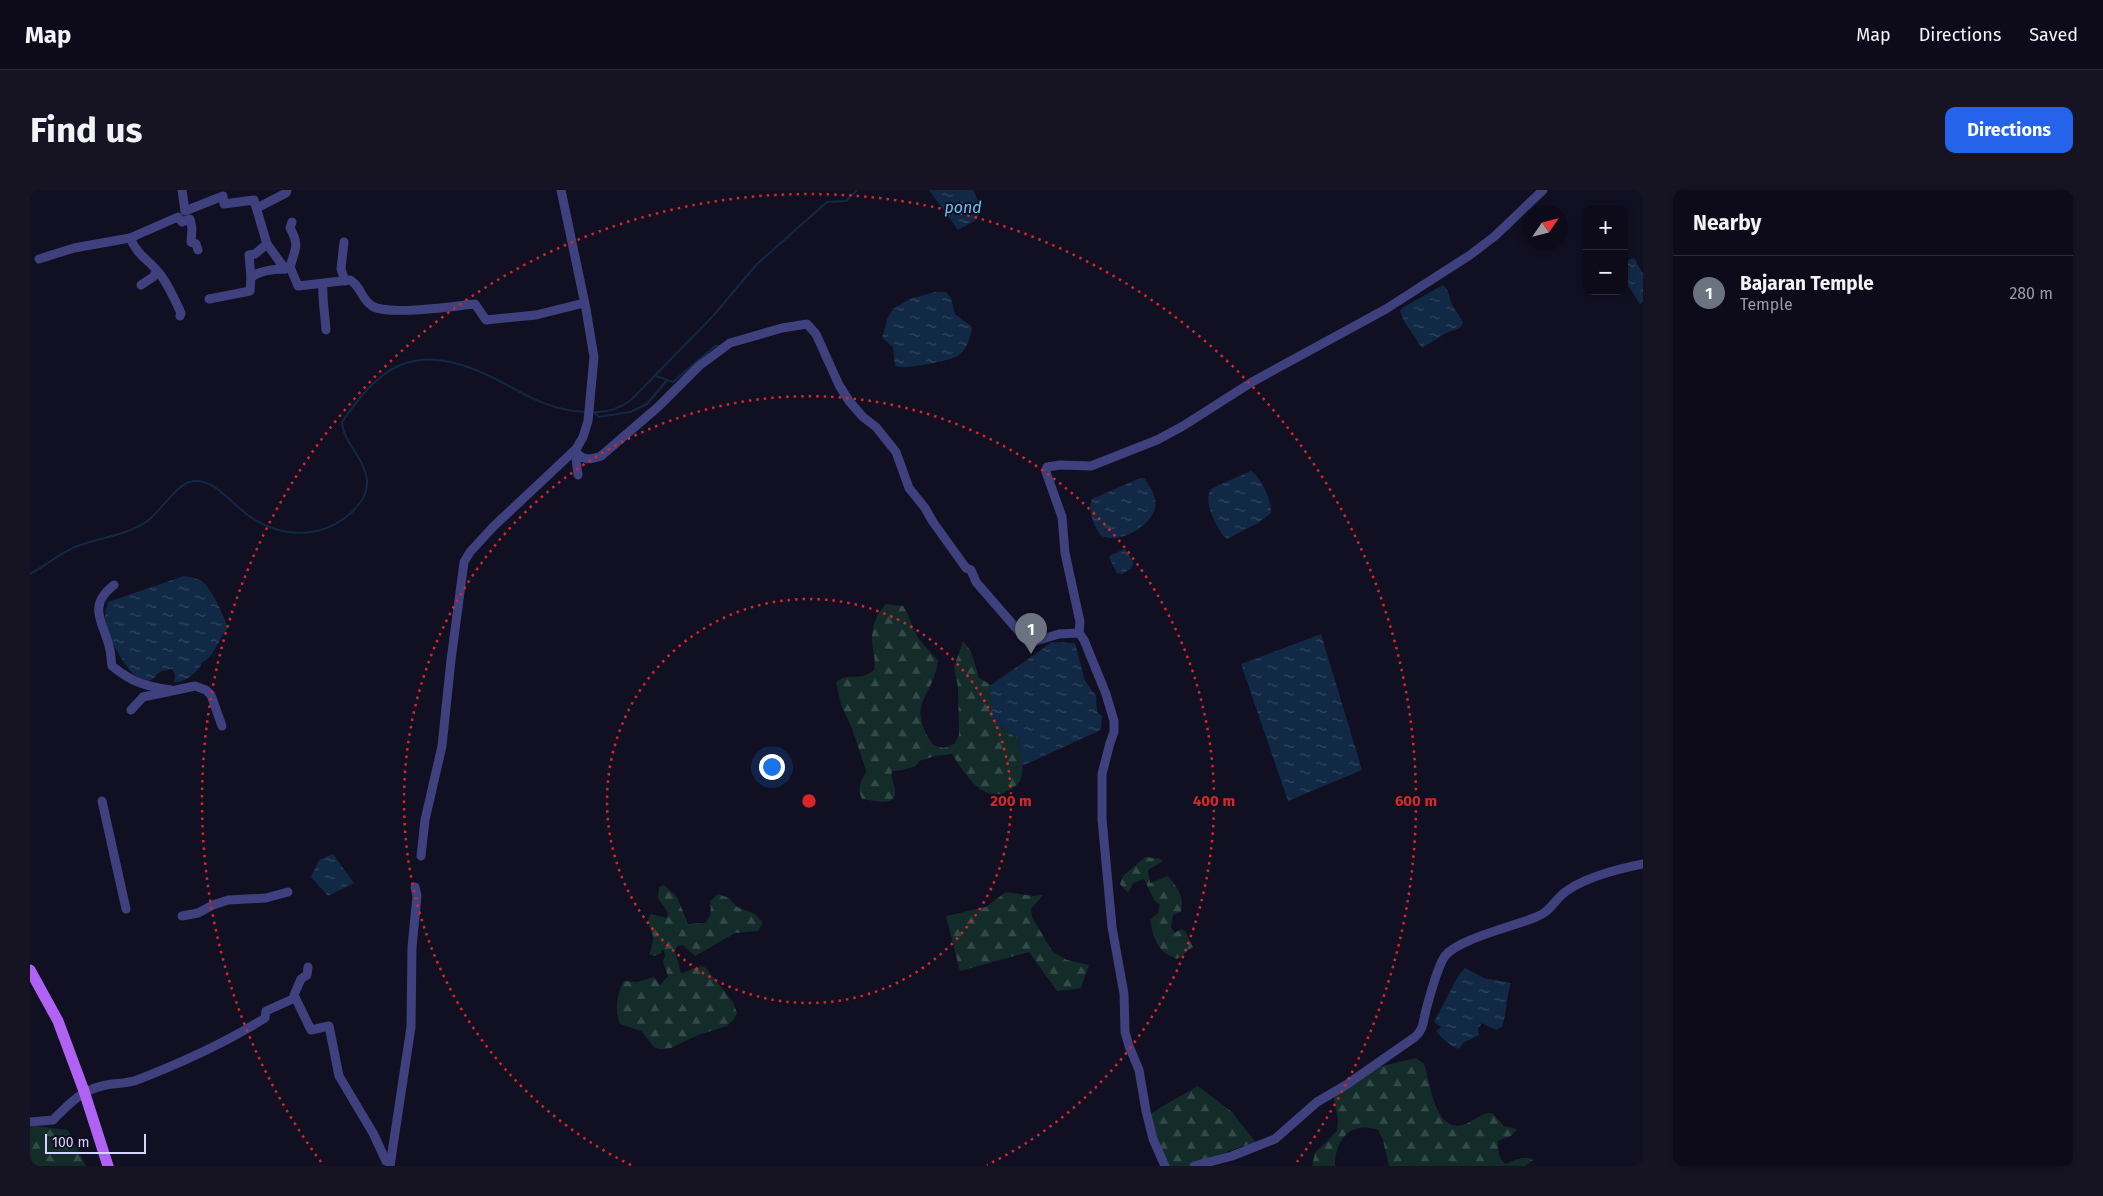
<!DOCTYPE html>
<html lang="en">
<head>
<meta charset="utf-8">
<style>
  body { margin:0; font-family:"Fira Sans",sans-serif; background:#161423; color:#f1f3f6 }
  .controls { position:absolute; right:15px; top:15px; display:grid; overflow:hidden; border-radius:10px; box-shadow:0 2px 8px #0003 }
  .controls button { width:45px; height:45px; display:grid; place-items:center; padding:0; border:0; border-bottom:1px solid #2d2b39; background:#0d0b1a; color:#f1f3f6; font:25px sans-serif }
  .compass { position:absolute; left:1493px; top:15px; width:45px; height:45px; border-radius:50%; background:#0d0b1a; box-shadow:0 2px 8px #0003; rotate:55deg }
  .scale { position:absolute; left:15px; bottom:12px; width:101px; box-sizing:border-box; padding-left:5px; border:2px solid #d4d4fc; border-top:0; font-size:14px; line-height:18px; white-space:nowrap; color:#d4d4fc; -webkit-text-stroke:4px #110f22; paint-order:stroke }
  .you { position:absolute; left:741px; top:576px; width:18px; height:18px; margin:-12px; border:4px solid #fff; border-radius:50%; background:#1a73e8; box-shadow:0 0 0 8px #1a73e833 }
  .badge { display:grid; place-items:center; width:32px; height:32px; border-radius:50%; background:#2563eb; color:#fff; font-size:16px; font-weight:700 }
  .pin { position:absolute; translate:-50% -41px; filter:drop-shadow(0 1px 2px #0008) }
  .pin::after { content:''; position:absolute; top:26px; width:18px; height:15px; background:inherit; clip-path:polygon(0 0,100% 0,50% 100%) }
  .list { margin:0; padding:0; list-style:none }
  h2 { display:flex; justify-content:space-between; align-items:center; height:65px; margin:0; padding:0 20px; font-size:21px }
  h2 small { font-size:16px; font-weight:400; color:#9a9ba2 }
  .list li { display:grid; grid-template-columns:32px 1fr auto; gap:15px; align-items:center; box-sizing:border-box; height:75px; padding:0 20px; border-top:1px solid #2d2b39 }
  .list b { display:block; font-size:19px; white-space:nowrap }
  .list p { margin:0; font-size:16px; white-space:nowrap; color:#9a9ba2 }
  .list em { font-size:16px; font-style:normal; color:#9a9ba2 }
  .map { position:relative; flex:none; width:1613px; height:976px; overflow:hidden; border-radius:10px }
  header { display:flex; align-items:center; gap:30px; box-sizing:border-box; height:70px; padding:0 25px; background:#0d0b1a; border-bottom:1px solid #2d2b39 }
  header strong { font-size:24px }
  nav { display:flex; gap:28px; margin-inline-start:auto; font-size:18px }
  .intro { display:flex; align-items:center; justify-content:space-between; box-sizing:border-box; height:120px; padding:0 30px }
  h1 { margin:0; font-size:35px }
  .button { padding:12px 22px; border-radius:10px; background:#2563eb; color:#fff; font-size:18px; font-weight:700 }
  main { display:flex; gap:30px; padding:0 30px }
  aside { flex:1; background:#0d0b1a; border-radius:10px; box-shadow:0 2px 8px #0003 }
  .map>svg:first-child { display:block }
  .forest { fill:url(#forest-firs) }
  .water { fill:url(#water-ripples) }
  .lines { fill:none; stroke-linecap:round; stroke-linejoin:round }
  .stream { stroke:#112945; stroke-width:2 }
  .minor { stroke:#3e417e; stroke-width:9 }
  .major { stroke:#b062f5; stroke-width:11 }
  .ring { fill:none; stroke:#d62828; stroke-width:2.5; stroke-dasharray:2.5 5 }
  .labels { text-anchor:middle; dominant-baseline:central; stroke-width:4; stroke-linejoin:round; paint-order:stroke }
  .water-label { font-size:16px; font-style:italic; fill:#69c1f5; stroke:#110f22 }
  .centre { fill:#d62828; stroke:#110f22; stroke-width:2.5 }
  .ring-label { font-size:15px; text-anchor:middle; font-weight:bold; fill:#d62828; stroke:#110f22; stroke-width:4; stroke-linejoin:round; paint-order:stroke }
</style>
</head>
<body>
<header>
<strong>Map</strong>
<nav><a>Map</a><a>Directions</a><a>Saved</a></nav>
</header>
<div class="intro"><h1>Find us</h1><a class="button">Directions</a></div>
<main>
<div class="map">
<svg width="1613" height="976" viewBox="0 0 1613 976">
  <defs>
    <pattern id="forest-firs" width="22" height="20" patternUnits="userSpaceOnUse" patternTransform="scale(1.25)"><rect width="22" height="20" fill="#132c29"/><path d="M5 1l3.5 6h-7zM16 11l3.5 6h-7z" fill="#344a49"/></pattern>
    <pattern id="water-ripples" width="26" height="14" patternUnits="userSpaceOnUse" patternTransform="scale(1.25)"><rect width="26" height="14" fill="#112945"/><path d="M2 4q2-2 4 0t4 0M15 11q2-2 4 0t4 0" fill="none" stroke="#334761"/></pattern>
  </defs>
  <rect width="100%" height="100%" fill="#110f22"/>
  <!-- forest -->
  <g class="forest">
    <path d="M 856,414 L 873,416 C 880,426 882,439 889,449 C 895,457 902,463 908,471 C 902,510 875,513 903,555 L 914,558 L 924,554 L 929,545 L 928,497 L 924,477 L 933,451 L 941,461 L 949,488 L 961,495 L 961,530 L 988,549 C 989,560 994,573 992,584 C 991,592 987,595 981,599 C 954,617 935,584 922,564 L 905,566 L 889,571 L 886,576 L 873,580 L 862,581 C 860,589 865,594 865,601 C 867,618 841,610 832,609 C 827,599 830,591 836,583 L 835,577 L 821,536 L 811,515 L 806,492 C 815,484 823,488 833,486 C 837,485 841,482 844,480 C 846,472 844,467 843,459 C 840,443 844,426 856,414 Z"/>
    <path d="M 1115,667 L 1131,669 L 1133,671 L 1118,680 L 1120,693 L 1138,686 C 1147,697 1155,707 1151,722 L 1143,725 L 1141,737 L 1145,743 L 1151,739 L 1155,741 L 1163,757 L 1147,769 C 1127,762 1124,749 1120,730 L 1128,723 L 1130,715 L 1124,710 L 1114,689 L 1103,693 L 1098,703 L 1090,694 L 1093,686 Z"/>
    <path d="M 634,695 L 647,707 L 658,734 L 675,733 C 682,726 681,720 680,711 L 688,704 L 699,708 L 707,717 L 725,724 L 733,733 L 728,741 L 705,743 L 665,766 L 653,755 L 647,756 L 645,761 L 651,783 C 661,782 665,773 676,778 L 703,812 L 707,823 L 705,828 L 697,836 L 668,845 L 641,858 L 631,859 L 625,858 L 611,841 L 590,834 C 584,819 587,805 594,791 L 607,792 L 624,787 L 630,795 L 638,786 L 633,771 L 635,766 L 634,760 L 631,760 L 631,763 L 624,766 L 619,764 C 621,759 624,752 623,747 C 622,738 614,733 621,724 L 637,728 L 638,723 L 628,708 L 629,697 Z"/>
    <polygon points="976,702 1004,706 1013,705 1001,719 1002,727 1022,761 1037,770 1059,775 1051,798 1027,801 999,762 930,781 916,726 956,717"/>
    <path d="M 1386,868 L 1394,874 C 1401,891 1403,942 1433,935 C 1443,932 1451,922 1462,923 L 1474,936 L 1487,939 L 1481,946 L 1468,951 C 1468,959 1468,968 1475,974 C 1483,971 1495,964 1503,970 L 1495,976 L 1359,976 L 1353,950 L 1348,940 C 1320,930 1305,951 1305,976 L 1282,976 L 1285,963 L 1307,941 L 1308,930 L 1303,904 L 1348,877 Z"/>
    <path d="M 1168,896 L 1202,922 L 1227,954 L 1213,956 L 1159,976 L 1140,976 C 1127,963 1125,941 1121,924 L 1131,917 Z"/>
    <polygon points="6,936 38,940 56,976 0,976 0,937"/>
  </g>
  <!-- water -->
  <g class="water">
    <polygon points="899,0 943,0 952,20 946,30 928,40"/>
    <polygon points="1604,68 1613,84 1613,112 1610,114 1594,89 1594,71"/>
    <polygon points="1413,95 1417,99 1422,115 1433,132 1430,138 1416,143 1392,158 1375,133 1370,121 1372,118"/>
    <path d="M 905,102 L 916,102 L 921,108 L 925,124 L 942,137 C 941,146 937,159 929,165 C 921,171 874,180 865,176 L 863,157 L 852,148 L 858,127 L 863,119 L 880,109 Z"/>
    <path d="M 1221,281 C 1231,287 1242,311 1241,323 L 1228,333 L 1197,349 C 1187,341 1169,305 1184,297 Z"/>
    <path d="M 1110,288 L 1114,288 C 1118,294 1124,302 1125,309 C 1131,332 1089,357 1070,345 C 1064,335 1057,320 1062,309 Z"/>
    <polygon points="1095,359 1103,372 1102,378 1092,384 1087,383 1079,368 1081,365"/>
    <path d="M 154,386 C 162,387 171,389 176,395 C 185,406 193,424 198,438 C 188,449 185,467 171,473 L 171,476 C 164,484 155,493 144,492 L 145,485 L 142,479 C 138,480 133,480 130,482 C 126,484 124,490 118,491 C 101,493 79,449 76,435 C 74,427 76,419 78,412 Z"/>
    <polygon points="1291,444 1332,580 1258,611 1211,474"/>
    <polygon points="1022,452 1045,453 1055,491 1066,506 1067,522 1072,526 1071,540 992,576 988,549 961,530 961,495"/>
    <polygon points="303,664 324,693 298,706 281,687 289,670"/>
    <path d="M 1435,778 L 1454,788 L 1481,793 C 1476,808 1477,822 1472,837 L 1466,840 L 1452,833 L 1448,839 L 1449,845 L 1433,853 L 1429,859 C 1419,855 1413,849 1406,841 L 1411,837 L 1404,832 L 1428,786 Z"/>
  </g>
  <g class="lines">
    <!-- stream -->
    <g class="stream">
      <polyline points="626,186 643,192 685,156 689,156"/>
      <path d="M 562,222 C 577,223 589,219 601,210 L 684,125 L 726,75 L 797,12 L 816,11 L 827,0"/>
      <polyline points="563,222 569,227 600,222 617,214 637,190"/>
      <path d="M 0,384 C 15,376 29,364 45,357 C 69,347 95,346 116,332 C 131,322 147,292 164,291 C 184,289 199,311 214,322 C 246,348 289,351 321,323 C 330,314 338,304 337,290 C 335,268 313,253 312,232 C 348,179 381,153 446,180 C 486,196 507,219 555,222"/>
    </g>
    <!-- minor -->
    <g class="minor">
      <path d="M 152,0 L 155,21 L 193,6 L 194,14 L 224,10 L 237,54 L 255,79 L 260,77 L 268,96 L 320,90 C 331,96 331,109 342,116 C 359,126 423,116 445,114 L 456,130 L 506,125 L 554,113"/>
      <polyline points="531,0 556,119 564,167 558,231 553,247 545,261 548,285"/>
      <polyline points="227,18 256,3 257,0"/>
      <path d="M 100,48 C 108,66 118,69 130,84 C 139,96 145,110 151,123 L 150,126"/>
      <polyline points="314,52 311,79 315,91"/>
      <polyline points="9,69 44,58 100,48 148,27 152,32 160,29 162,38 161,52 166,54 168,60"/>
      <path d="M 260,77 C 265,59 270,56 260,38 L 262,32"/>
      <path d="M 221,87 C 231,80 243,79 255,79"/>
      <path d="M 293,94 C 292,110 295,124 296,140"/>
      <polyline points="111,95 123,87 127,81"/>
      <polyline points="179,109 220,101 221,87 219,65 225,64 237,54"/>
      <path d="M 545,261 C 553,271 560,270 571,266 L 628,217 L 669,176 L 700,153 L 752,138 L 777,134 L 786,144 L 809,195 L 819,211 L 833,227 L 846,237 L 866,262 L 879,298 L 895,318 L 903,332 L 936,378 L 941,380 L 946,392 L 999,453 L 1029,444 L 1049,443"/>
      <path d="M 84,395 C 55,417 75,434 80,460 C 81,465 81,471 82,476 C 103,493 115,496 141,500"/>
      <polyline points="101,520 113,507 165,496 176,500 181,505 192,536"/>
      <polyline points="72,611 96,719"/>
      <polyline points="391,666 395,630 412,556 421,470 434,372 440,362 464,336 547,258"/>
      <polyline points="152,726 168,723 183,715 198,710 236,708 258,702"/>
      <polyline points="278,777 277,785 271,789 264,805 281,840 299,836 309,886 343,943 356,971"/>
      <path d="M 0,932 L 23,930 C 38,915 50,901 72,896 C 83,893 96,894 107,890 C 151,873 195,853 235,828 L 236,821 L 265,808"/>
      <polyline points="360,976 381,837 382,757 387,706 385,697"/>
      <polyline points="1135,976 1123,949 1116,921 1109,880 1099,856 1095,842 1094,804 1082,737 1072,629 1072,584 1080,553 1084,542 1084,531 1076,504 1054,450 1049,443 1050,432 1035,363 1032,327 1016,282 1017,277 1030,275 1061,276 1127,250 1153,236 1222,192 1356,119 1440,65 1465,46 1513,0"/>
      <path d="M 1164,976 L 1202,966 L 1245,949 L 1287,912 L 1316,895 L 1385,847 C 1394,839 1393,831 1396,820 C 1400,806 1407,777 1415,766 C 1428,749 1485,736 1506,727 C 1521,722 1525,708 1538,700 C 1559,686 1588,679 1613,674"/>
    </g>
    <!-- major -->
    <polyline class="major" points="0,780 28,831 54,901 78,976"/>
  </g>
  <!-- distance rings -->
  <g class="ring">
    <circle cx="779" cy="611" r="202"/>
    <path d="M601 975A405 405 0 1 1 957 975"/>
    <path d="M291 972A607 607 0 1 1 1267 972"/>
  </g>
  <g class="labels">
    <!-- water labels -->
    <g class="water-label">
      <text x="933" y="17">pond</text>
    </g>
  </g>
  <circle cx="779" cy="611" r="8" class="centre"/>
  <g class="ring-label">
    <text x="981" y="616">200 m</text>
    <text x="1184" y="616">400 m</text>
    <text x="1386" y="616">600 m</text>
  </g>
</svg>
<div class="controls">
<button>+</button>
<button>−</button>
</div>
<svg class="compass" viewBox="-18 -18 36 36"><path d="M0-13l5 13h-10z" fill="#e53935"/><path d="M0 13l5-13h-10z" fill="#9a9ba2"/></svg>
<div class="scale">100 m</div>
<div class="you"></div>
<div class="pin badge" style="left:1001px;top:464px;background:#6b7280">1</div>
</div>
<aside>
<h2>Nearby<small></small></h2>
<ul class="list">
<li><span class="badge" style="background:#6b7280">1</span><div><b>Bajaran Temple</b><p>Temple</p></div><em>280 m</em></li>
</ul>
</aside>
</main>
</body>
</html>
